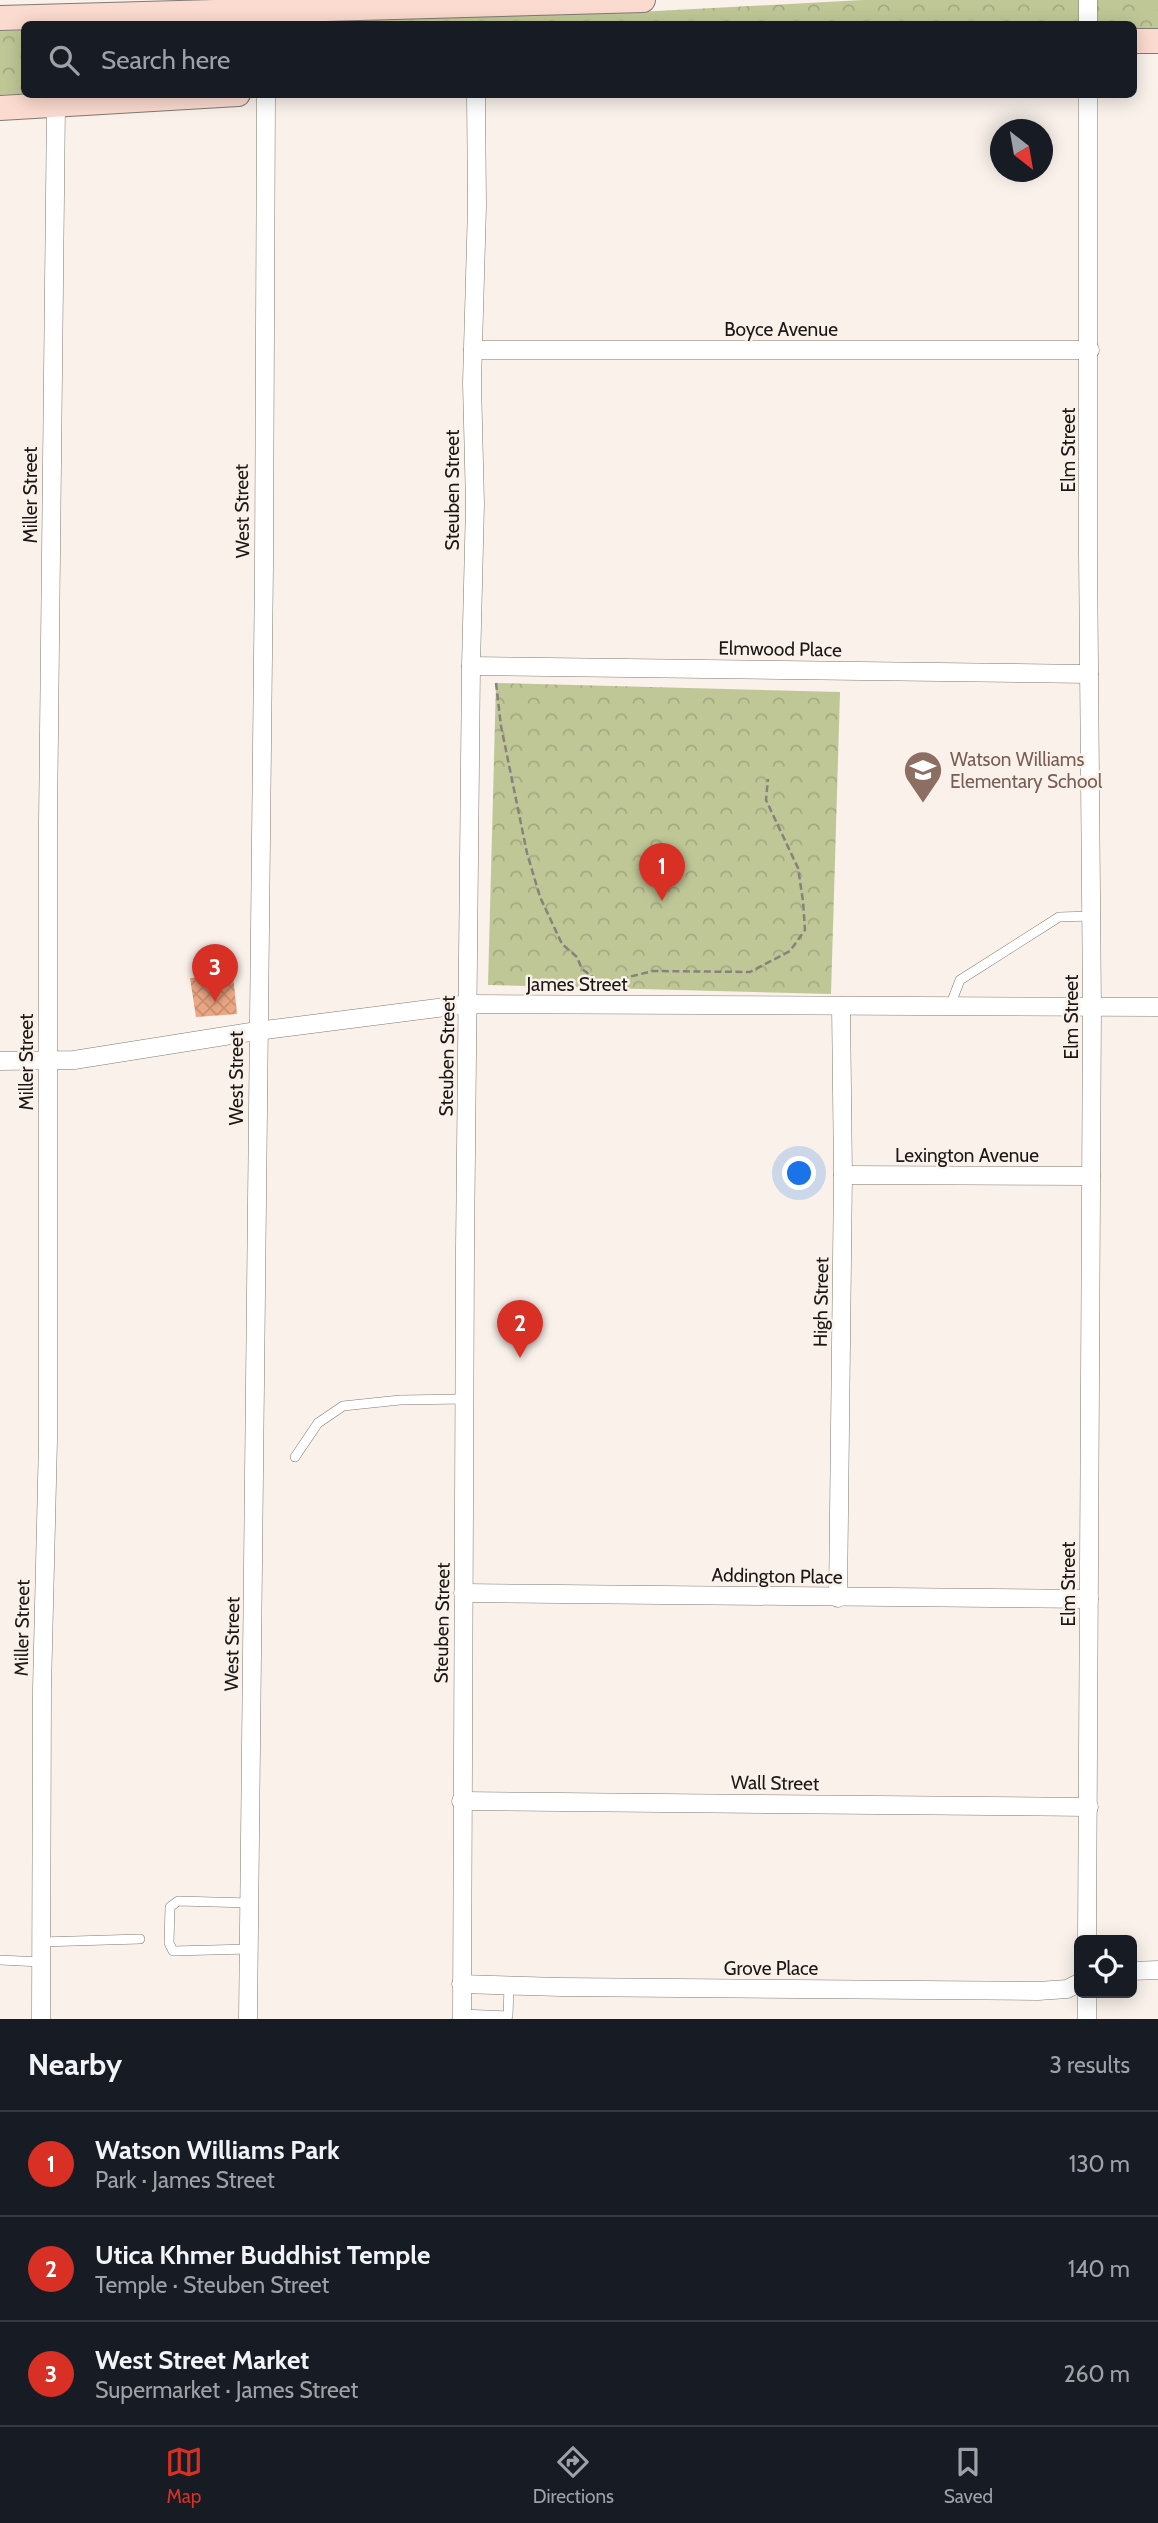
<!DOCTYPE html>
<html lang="en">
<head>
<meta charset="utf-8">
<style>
  body { margin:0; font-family:Cabin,sans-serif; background:#20242c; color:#f1f3f6 }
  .controls { position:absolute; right:21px; bottom:21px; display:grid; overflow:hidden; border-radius:10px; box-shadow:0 4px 18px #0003 }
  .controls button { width:63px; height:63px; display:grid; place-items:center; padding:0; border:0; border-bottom:2px solid #363941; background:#171b24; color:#f1f3f6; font:35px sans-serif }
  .compass { position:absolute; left:990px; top:119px; width:63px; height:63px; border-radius:50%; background:#171b24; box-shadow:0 4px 18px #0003; rotate:149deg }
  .you { position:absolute; left:800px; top:1174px; width:24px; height:24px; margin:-18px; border:5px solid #fff; border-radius:50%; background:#1a73e8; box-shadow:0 0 0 10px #1a73e833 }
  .badge { display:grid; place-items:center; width:46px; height:46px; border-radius:50%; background:#d93025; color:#fff; font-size:23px; font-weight:700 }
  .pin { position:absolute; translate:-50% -58px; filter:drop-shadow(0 2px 4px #0008) }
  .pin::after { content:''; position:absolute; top:37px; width:24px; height:21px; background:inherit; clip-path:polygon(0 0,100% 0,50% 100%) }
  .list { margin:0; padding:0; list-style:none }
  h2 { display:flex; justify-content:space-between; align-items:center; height:91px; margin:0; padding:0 28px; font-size:30px }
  h2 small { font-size:23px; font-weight:400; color:#9ea1a6 }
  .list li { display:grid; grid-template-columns:46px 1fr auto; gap:21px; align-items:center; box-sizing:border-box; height:105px; padding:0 28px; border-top:2px solid #363941 }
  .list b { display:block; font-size:26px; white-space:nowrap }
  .list p { margin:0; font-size:23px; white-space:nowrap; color:#9ea1a6 }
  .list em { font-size:23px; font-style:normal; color:#9ea1a6 }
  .icon { flex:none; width:38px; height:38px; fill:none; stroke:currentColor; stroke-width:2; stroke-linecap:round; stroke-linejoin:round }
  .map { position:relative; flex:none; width:1158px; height:2019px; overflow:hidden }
  .search { position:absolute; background:#171b24; box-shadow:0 4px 18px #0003; left:21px; right:21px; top:21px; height:77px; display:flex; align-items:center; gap:18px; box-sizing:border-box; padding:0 24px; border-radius:10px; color:#9ea1a6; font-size:26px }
  .sheet { height:406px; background:#171b24 }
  nav { display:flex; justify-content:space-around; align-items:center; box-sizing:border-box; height:98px; border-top:2px solid #363941; background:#171b24; font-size:19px; color:#9ea1a6 }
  nav a { display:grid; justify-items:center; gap:4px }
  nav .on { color:#d93025 }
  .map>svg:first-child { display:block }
  .park { fill:url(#park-crowns) }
  .building { fill:url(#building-cross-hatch) }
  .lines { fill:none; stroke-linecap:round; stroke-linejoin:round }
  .lane-casing { stroke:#807a73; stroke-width:10 }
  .street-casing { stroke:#807a73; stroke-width:19 }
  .secondary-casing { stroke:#807a73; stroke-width:26 }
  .path { stroke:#87827d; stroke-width:2.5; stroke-dasharray:7 3.5; stroke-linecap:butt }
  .lane { stroke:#fff; stroke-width:9 }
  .street { stroke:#fff; stroke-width:18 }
  .secondary { stroke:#fbdacf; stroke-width:24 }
  .labels { text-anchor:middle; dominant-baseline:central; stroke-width:5; stroke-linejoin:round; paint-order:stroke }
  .street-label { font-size:19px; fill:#1a1715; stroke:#f9f1ea }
  .education-label { font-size:19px; fill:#785e54; stroke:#f9f1ea; text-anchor:start }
</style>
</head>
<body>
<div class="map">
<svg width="1158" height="2019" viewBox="0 0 1158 2019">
  <defs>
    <pattern id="park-crowns" width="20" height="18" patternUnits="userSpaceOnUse" patternTransform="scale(1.75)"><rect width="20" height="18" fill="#c0c796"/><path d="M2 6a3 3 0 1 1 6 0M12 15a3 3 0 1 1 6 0" fill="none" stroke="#a4aa80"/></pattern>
    <pattern id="building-cross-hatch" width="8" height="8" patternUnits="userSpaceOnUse" patternTransform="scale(1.75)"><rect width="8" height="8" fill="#eba784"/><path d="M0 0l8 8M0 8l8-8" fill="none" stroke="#c98f71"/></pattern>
  </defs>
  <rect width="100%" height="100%" fill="#f9f1ea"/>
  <!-- park -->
  <g class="park">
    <polygon points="863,0 1158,0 1158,32 1134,33 1134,24 208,24 638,12"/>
    <polygon points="24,30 24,94 0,95 0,31"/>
    <polygon points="496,683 840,692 831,994 488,985"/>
  </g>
  <!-- building -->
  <polygon class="building" points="233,975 237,1014 196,1017 190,978"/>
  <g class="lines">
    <!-- lane casing -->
    <g class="lane-casing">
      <g id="lane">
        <polyline points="950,1006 960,980 1059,917 1091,916"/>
        <polyline points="295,1457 318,1423 343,1406 400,1400 465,1399"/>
        <polyline points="41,1942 140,1939"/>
        <polyline points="249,1949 173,1951 169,1943 170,1907 178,1901 250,1903"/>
        <polyline points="0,1960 41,1962"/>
        <polyline points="462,2014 508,2016 509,1986"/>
      </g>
    </g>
    <!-- street casing -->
    <g class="street-casing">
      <g id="street">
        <polyline points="1088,0 1088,24"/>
        <polyline points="473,350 1090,350"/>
        <polyline points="471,666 1089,674"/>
        <polyline points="0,1061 74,1060 257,1031 469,1004 1158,1007"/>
        <polyline points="843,1175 1091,1176"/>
        <polyline points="463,1593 1089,1599"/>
        <polyline points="838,1598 843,1175 841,1006"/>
        <polyline points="461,1801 1089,1807"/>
        <polyline points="1087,1940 1092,1007 1088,552 1088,94"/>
        <polyline points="1132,1971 1158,1970"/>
        <polyline points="461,1984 561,1987 1038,1991 1067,1989 1079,1983"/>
        <polyline points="41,2019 42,1689 48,1440 48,823 56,105"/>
        <polyline points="248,2019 264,566 266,94"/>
        <polyline points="462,2019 465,1249 471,666 475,504 472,383 477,206 476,94"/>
        <polyline points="1087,2019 1087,1993"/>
      </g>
    </g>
    <!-- secondary casing -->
    <g class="secondary-casing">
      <g id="secondary">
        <polyline points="0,18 643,0"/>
        <polyline points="1134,41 1158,41"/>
        <polyline points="0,108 238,94"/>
      </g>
    </g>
    <!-- path -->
    <polyline class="path" points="496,683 501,726 527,853 540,897 562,944 577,957 582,969 595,979 608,982 653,971 750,972 790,951 805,930 803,901 798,868 766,800 768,779"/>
    <!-- lane -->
    <use href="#lane" class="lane"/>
    <!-- street -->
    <use href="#street" class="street"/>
    <!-- secondary -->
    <use href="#secondary" class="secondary"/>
  </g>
  <!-- icons -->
  <defs>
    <g id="school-pin" transform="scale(2.0125)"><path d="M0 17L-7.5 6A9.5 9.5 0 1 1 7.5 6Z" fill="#8d6e63" stroke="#f9f1ea"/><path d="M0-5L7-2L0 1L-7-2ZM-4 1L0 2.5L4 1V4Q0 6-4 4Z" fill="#fff"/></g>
  </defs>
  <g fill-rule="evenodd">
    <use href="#school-pin" x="923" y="770"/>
  </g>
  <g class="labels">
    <!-- street labels -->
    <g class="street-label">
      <text x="781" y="329">Boyce Avenue</text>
      <text transform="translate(1068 450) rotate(-90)">Elm Street</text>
      <text transform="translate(452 490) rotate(-90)">Steuben Street</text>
      <text transform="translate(30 495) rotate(-90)">Miller Street</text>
      <text transform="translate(242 511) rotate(-91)">West Street</text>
      <text transform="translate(780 649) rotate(1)">Elmwood Place</text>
      <text x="577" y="984">James Street</text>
      <text transform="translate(1071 1017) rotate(-90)">Elm Street</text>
      <text transform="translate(447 1056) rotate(-89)">Steuben Street</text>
      <text transform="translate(26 1062) rotate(-90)">Miller Street</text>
      <text transform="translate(236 1078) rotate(-90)">West Street</text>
      <text x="967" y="1155">Lexington Avenue</text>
      <text transform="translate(821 1302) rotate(-89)">High Street</text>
      <text transform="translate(777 1576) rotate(1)">Addington Place</text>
      <text transform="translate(1068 1584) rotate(-90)">Elm Street</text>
      <text transform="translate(442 1623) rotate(-89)">Steuben Street</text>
      <text transform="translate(22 1628) rotate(-89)">Miller Street</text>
      <text transform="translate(232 1644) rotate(-89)">West Street</text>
      <text transform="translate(775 1783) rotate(1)">Wall Street</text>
      <text x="771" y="1968">Grove Place</text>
    </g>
    <!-- education labels -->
    <g class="education-label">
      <text x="950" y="759">Watson Williams<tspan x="950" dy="22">Elementary School</tspan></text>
    </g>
  </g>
</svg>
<div class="controls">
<button><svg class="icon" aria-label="locate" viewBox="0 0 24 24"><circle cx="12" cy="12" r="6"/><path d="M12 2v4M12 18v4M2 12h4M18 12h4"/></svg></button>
</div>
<svg class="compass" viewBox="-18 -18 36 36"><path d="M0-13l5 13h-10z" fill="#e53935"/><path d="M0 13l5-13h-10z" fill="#9ea1a6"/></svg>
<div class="you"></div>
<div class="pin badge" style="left:662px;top:901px">1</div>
<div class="pin badge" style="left:520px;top:1358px">2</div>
<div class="pin badge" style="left:215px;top:1002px">3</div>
<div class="search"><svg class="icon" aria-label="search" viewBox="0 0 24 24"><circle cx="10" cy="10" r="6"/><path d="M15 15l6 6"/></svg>Search here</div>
</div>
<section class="sheet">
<h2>Nearby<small>3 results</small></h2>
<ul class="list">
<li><span class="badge">1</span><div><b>Watson Williams Park</b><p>Park · James Street</p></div><em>130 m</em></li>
<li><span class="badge">2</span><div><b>Utica Khmer Buddhist Temple</b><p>Temple · Steuben Street</p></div><em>140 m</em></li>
<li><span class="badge">3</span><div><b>West Street Market</b><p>Supermarket · James Street</p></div><em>260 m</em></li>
</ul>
</section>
<nav>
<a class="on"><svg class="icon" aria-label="map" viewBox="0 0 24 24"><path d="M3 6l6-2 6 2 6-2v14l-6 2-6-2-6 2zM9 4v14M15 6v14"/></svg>Map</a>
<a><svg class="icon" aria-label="directions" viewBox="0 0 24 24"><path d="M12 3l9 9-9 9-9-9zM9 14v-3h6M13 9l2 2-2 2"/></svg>Directions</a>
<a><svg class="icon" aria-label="saved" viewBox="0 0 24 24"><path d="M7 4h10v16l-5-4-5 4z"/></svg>Saved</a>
</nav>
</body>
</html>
